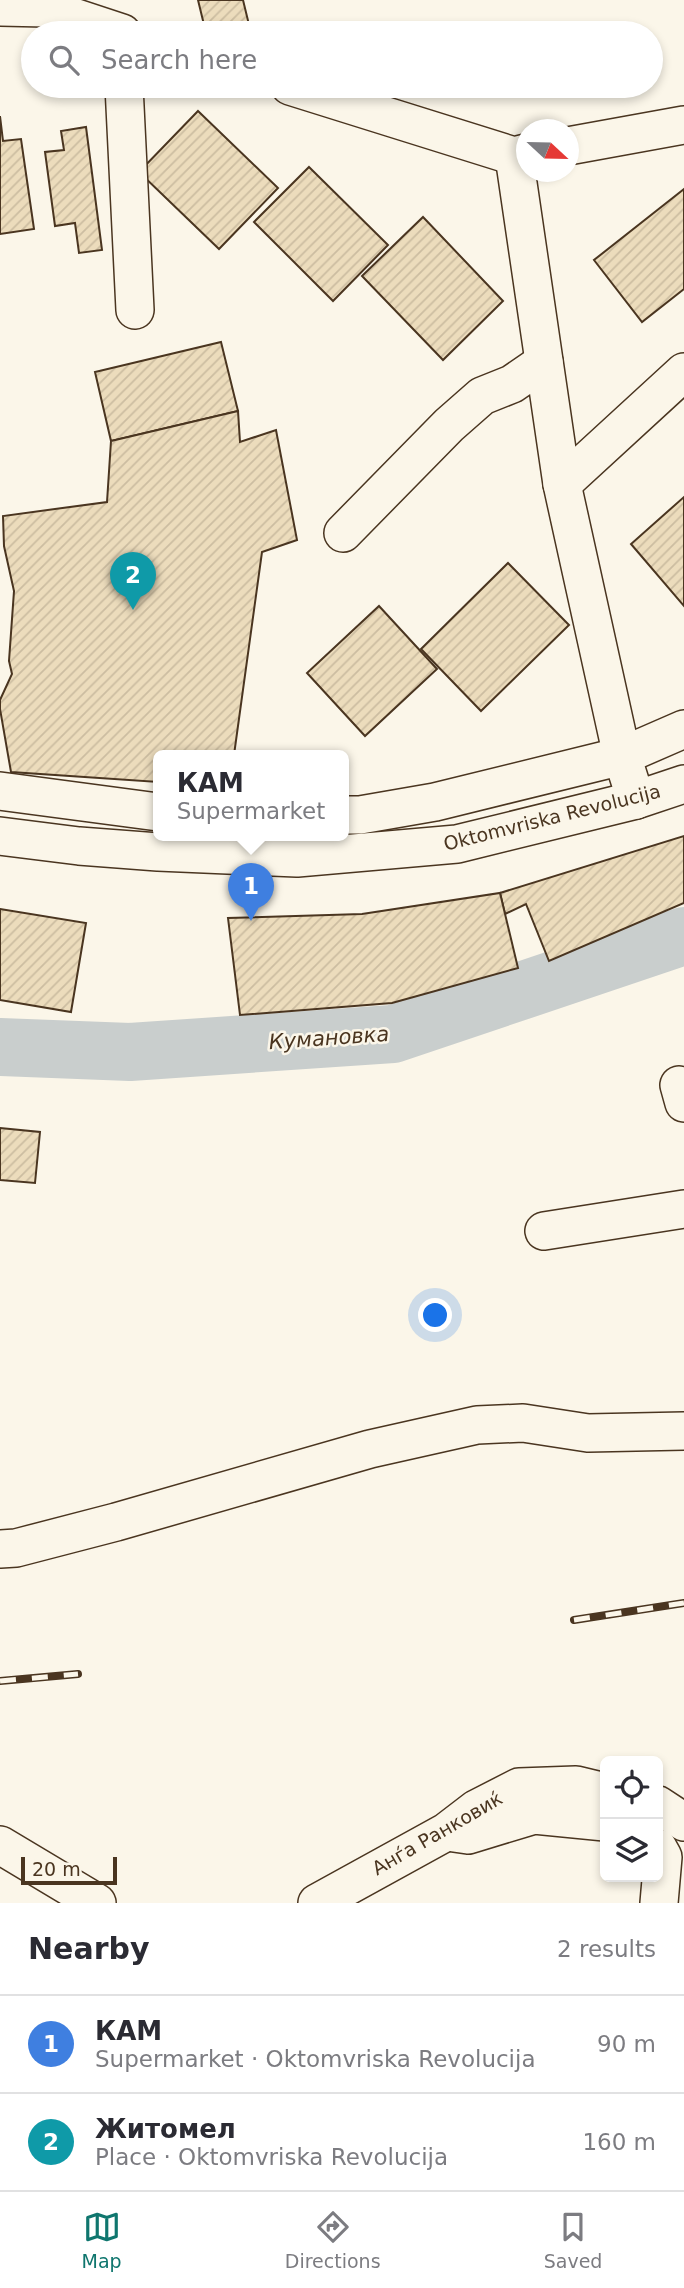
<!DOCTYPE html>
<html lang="en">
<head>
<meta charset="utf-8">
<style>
  body { margin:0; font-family:"DejaVu Sans",sans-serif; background:#f7f7f7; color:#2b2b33 }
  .controls { position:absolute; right:21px; bottom:21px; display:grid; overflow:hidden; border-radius:10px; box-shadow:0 4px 10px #0003 }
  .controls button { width:63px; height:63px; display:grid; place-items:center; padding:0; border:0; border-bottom:2px solid #e1e1e2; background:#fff; color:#2b2b33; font:35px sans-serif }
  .compass { position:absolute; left:516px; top:119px; width:63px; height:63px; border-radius:50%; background:#fff; box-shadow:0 4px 10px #0003; rotate:112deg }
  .scale { position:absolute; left:21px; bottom:18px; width:96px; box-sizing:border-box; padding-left:7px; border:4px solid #4a3520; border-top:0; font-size:19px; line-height:24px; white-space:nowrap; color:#4a3520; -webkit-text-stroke:5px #fbf6e9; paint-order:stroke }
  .you { position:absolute; left:436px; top:1316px; width:24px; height:24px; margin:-18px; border:5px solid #fff; border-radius:50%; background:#1a73e8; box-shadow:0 0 0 10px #1a73e833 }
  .badge { display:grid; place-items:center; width:46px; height:46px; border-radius:50%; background:#0f766e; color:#fff; font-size:23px; font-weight:700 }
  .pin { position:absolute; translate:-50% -58px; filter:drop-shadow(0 2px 4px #0008) }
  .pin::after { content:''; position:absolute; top:37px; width:24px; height:21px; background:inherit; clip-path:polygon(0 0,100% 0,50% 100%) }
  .popup { position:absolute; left:153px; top:750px; width:196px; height:91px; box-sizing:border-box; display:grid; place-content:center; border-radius:10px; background:#fff; filter:drop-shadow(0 2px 5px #0005); font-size:23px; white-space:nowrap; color:#7c7c81 }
  .popup b { font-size:26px; color:#2b2b33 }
  .popup::after { content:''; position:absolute; left:50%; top:100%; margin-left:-14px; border:14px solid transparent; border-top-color:#fff }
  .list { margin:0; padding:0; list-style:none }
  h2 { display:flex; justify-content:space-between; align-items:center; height:91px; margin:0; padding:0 28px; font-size:30px }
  h2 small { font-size:23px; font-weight:400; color:#7c7c81 }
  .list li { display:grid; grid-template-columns:46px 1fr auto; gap:21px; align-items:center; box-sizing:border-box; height:98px; padding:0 28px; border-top:2px solid #e1e1e2 }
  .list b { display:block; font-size:26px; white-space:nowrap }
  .list p { margin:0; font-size:23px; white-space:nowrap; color:#7c7c81 }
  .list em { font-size:23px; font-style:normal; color:#7c7c81 }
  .icon { flex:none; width:38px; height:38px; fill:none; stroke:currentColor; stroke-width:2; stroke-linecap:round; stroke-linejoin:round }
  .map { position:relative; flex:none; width:684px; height:1903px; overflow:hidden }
  .search { position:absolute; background:#fff; box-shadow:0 4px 10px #0003; left:21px; right:21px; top:21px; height:77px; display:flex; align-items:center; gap:18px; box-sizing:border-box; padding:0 24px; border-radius:38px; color:#7c7c81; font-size:26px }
  .sheet { height:287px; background:#fff }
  nav { display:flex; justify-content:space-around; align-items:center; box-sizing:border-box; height:98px; border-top:2px solid #e1e1e2; background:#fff; font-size:19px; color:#7c7c81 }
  nav a { display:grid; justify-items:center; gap:4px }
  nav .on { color:#0f766e }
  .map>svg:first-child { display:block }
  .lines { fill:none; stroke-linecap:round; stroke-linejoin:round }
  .river { stroke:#c9cecd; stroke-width:58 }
  .building { fill:url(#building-hatch); stroke:#4a3520; stroke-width:2 }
  .minor-casing { stroke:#4a3520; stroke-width:40 }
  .minor { stroke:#fbf6e9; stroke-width:37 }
  .rail-casing { stroke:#4a3520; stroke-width:8 }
  .rail { stroke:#fbf6e9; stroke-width:5; stroke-dasharray:16; stroke-linecap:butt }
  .labels { text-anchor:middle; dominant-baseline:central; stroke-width:5; stroke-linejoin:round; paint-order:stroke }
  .street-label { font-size:19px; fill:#4a3520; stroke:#fbf6e9 }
  .water-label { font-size:21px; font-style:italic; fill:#4a3520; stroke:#fbf6e9 }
</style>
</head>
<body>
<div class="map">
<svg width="684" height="1903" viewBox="0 0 684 1903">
  <defs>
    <pattern id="building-hatch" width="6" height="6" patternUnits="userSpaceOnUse" patternTransform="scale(1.75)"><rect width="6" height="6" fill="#ecdcbc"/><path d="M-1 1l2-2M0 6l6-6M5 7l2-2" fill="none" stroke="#ccbda1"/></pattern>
  </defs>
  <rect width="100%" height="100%" fill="#fbf6e9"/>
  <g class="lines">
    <!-- river -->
    <polyline class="river" points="0,1047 130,1052 393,1034 684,936"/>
  </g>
  <!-- building -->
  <g class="building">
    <polygon points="198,0 243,0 251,33 206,33"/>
    <polygon points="198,111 278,188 219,249 139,172"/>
    <polygon points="0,116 3,141 21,139 34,229 0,234"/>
    <polygon points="86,127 102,250 79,253 75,223 55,226 45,152 64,150 61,131"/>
    <polygon points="309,167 388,245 333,301 254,222"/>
    <polygon points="684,189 684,289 642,322 594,260"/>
    <polygon points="423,217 503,301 443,360 362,276"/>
    <polygon points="221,342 238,411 111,441 95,372"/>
    <polygon points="238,411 240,442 276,430 297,540 262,552 234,755 158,755 158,782 11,772 0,709 0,700 12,674 9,661 14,591 4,546 3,516 107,502 111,441"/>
    <polygon points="684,497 684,606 631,544"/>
    <polygon points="508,563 569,625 481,711 421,649"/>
    <polygon points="379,606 437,669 365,736 307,673"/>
    <polygon points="684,836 684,903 549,961 526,904 505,914 500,893"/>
    <polygon points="500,893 518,968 392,1003 240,1015 228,918 362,914"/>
    <polygon points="0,909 86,923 71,1012 0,1000"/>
    <polygon points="0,1128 40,1132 35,1183 0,1180"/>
  </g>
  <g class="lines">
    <!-- minor casing -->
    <g class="minor-casing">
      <g id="minor">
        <polyline points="0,7 46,8 122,33"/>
        <polyline points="124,86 135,310"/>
        <polyline points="290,86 514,156 526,153"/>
        <polyline points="568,146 684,125"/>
        <polyline points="514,156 562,484 622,756 636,800"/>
        <polyline points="562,484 684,372"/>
        <polyline points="343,533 449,425 482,396 512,384 544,362"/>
        <polyline points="0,791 158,812"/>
        <polyline points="344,815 360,815 435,802 622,756 684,729"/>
        <polyline points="0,836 79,846 158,852 297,858 457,844 636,800 684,784"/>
        <polyline points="679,1085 684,1103"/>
        <polyline points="544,1231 684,1209"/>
        <polyline points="0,1549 16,1548 116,1522 370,1449 477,1425 523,1423 588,1433 684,1431"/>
        <polyline points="658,1805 684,1822"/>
        <polyline points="454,1833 468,1835 534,1815 605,1822"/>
        <polyline points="0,1845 97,1903"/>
        <polyline points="658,1848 663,1857 659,1903"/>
        <polyline points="317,1903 446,1832 476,1809 519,1787 576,1785 605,1792"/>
      </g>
    </g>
    <!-- minor -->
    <use href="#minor" class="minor"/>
    <!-- rail casing -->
    <g class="rail-casing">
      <g id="rail">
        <polyline points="574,1620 684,1603"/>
        <polyline points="0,1681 78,1674"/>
      </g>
    </g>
    <!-- rail -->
    <use href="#rail" class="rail"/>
  </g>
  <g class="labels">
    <!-- street labels -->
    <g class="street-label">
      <text transform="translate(552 817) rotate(-14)">Oktomvriska Revolucija</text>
      <text transform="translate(437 1833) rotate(-30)">Анѓа Ранковиќ</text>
    </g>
    <!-- water labels -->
    <g class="water-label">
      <text transform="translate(329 1038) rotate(-4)">Кумановка</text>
    </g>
  </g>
</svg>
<div class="controls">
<button><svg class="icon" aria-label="locate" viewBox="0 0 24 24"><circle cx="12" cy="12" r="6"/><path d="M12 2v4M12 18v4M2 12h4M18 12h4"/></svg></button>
<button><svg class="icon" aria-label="layers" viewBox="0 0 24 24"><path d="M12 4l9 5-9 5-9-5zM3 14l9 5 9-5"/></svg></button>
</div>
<svg class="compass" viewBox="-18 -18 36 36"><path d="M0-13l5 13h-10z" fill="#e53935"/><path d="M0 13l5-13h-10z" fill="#7c7c81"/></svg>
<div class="scale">20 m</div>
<div class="you"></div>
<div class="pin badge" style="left:251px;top:921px;background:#3f7fe0">1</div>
<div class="popup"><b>КАМ</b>Supermarket</div>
<div class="pin badge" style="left:133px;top:610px;background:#0f9aa8">2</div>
<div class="search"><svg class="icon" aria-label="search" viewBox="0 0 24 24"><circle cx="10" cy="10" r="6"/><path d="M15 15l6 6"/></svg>Search here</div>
</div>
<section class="sheet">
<h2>Nearby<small>2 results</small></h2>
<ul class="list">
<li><span class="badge" style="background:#3f7fe0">1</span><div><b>КАМ</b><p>Supermarket · Oktomvriska Revolucija</p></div><em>90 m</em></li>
<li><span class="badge" style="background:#0f9aa8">2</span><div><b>Житомел</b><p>Place · Oktomvriska Revolucija</p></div><em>160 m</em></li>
</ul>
</section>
<nav>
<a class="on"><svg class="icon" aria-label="map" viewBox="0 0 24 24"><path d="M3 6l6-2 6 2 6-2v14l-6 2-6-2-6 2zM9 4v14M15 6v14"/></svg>Map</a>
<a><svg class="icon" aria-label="directions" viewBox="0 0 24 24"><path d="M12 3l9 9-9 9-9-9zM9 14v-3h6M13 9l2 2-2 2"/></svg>Directions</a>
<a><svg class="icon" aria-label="saved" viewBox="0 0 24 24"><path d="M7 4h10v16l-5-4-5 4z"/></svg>Saved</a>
</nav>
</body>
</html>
